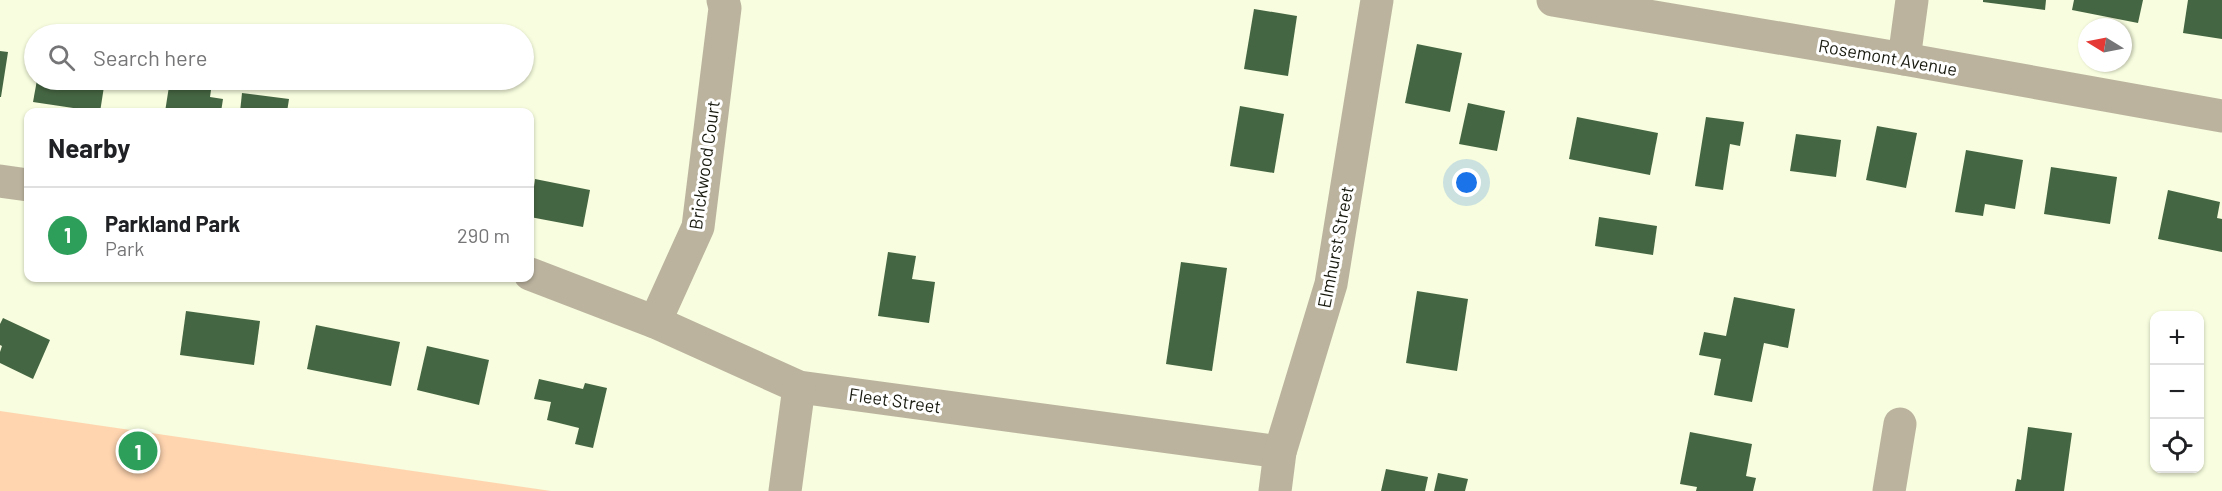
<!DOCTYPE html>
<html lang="en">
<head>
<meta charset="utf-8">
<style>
  body { margin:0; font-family:Barlow,sans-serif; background:#f2f2f2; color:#202124 }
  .controls { position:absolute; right:18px; bottom:18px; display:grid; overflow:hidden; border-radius:12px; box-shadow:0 2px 4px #0004 }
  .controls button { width:54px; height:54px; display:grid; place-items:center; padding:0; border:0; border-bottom:2px solid #e0e0e0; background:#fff; color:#202124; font:30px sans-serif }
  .compass { position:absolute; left:2078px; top:18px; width:54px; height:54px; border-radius:50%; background:#fff; box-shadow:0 2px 4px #0004; rotate:280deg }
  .you { position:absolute; left:1467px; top:183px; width:21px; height:21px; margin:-15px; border:4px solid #fff; border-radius:50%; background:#1a73e8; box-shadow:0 0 0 9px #1a73e833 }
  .badge { display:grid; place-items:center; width:39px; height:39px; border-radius:50%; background:#1a73e8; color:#fff; font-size:20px; font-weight:700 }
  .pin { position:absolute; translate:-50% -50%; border:3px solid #fff; box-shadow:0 2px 6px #0006 }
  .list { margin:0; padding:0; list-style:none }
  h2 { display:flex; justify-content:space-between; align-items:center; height:78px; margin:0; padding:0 24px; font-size:26px }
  h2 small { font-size:20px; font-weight:400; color:#757577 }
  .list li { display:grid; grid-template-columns:39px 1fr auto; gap:18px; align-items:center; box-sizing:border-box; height:96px; padding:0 24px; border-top:2px solid #e0e0e0 }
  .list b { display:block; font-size:22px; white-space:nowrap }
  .list p { margin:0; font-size:20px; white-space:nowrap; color:#757577 }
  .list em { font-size:20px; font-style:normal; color:#757577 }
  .icon { flex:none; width:33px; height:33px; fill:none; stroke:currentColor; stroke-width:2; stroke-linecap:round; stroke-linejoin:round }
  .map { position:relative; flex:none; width:2222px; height:491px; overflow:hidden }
  .search { position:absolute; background:#fff; box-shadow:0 2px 4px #0004; left:24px; top:24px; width:510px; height:66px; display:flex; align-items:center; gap:15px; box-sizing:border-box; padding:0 21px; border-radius:33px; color:#757577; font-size:22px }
  .panel { position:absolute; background:#fff; box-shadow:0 2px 4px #0004; left:24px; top:108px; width:510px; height:174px; border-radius:12px }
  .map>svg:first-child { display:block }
  .green { fill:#ffd5b0 }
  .building { fill:#456642 }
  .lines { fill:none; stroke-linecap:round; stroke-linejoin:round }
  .minor { stroke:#bbb39e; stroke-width:33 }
  .labels { text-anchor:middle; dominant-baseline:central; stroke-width:6; stroke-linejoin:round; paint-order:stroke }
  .street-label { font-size:18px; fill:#17190e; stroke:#fff }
</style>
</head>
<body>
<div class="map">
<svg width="2222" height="491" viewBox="0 0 2222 491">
  <rect width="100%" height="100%" fill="#f7fdde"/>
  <!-- green -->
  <polygon class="green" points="0,411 551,491 0,491"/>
  <!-- building -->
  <g class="building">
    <polygon points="1983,0 2046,0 2045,10 1983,2"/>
    <polygon points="2074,0 2143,0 2138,23 2072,10"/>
    <polygon points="2188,0 2222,0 2222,39 2183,33"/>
    <polygon points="1254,9 1297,16 1288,76 1244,69"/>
    <polygon points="1417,44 1462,53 1450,112 1405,103"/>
    <polygon points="0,51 8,52 1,97 0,97"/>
    <polygon points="37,80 105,80 100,112 33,102"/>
    <polygon points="170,80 212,83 210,97 223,99 221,112 165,112"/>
    <polygon points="242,93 289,99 287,112 240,112"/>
    <polygon points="1468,103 1505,111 1497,151 1459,144"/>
    <polygon points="1240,106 1284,114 1274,173 1230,166"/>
    <polygon points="1577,117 1658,133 1650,175 1569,159"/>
    <polygon points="1706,117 1744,122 1740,146 1730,144 1723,190 1695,186"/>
    <polygon points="1877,126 1917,133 1906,188 1866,180"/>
    <polygon points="1796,134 1841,140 1836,177 1790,171"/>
    <polygon points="1966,150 2023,160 2015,209 1985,204 1983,216 1955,212"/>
    <polygon points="2051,167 2117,177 2110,224 2044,214"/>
    <polygon points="535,179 590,190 583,227 530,217"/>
    <polygon points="2168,190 2220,202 2217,218 2222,219 2222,252 2158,239"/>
    <polygon points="1599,217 1657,226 1653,255 1595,246"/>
    <polygon points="888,252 916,256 912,279 935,282 929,323 878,316"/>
    <polygon points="1181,262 1227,268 1212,371 1166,364"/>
    <polygon points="1417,291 1468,299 1457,371 1406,363"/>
    <polygon points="1734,297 1795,309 1788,348 1764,343 1752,402 1714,395 1721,359 1699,355 1704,332 1726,336"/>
    <polygon points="186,311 260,321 254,365 180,355"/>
    <polygon points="3,318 50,340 33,379 0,363 0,352 2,346 0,345 0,324"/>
    <polygon points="316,325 400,342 391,386 307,369"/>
    <polygon points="427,346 489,360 479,405 417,390"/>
    <polygon points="539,379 583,389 585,383 607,388 593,448 575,444 579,428 547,420 551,402 534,399"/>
    <polygon points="2028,427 2072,433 2064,491 2015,491 2017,479 2021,480"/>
    <polygon points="1690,432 1752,444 1746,476 1756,478 1753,491 1696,491 1697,487 1680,484"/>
    <polygon points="1386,469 1428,477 1425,491 1381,491"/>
    <polygon points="1438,473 1468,479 1465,491 1434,491"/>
  </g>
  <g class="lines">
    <!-- minor -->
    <g class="minor">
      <polyline points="1553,0 1904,59 2222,116"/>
      <polyline points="1904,59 1912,0"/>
      <polyline points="0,181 28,185"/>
      <polyline points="530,274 655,322 799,387 1280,452"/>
      <polyline points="655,322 698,227 725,8 723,0"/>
      <polyline points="785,491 799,387"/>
      <polyline points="1275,491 1280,452 1331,284 1377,0"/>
      <polyline points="1889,491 1900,424"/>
    </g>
  </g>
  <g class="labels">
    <!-- street labels -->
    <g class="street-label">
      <text transform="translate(1888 57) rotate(10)">Rosemont Avenue</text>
      <text transform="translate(704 165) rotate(-82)">Brickwood Court</text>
      <text transform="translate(1335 247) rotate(-79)">Elmhurst Street</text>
      <text transform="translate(895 400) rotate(8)">Fleet Street</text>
    </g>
  </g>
</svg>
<div class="controls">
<button>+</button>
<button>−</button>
<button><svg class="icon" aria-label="locate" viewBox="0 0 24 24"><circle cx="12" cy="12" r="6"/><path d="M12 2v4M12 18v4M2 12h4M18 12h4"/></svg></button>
</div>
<svg class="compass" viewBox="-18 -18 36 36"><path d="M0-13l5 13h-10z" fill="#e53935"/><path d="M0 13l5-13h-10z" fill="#757577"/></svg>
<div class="you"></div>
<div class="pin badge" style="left:138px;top:451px;background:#2e9e5b">1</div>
<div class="search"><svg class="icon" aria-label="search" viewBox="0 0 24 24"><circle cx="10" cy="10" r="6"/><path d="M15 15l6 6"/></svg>Search here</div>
<section class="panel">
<h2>Nearby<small></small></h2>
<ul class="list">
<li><span class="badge" style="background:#2e9e5b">1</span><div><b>Parkland Park</b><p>Park</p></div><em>290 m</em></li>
</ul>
</section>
</div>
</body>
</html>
